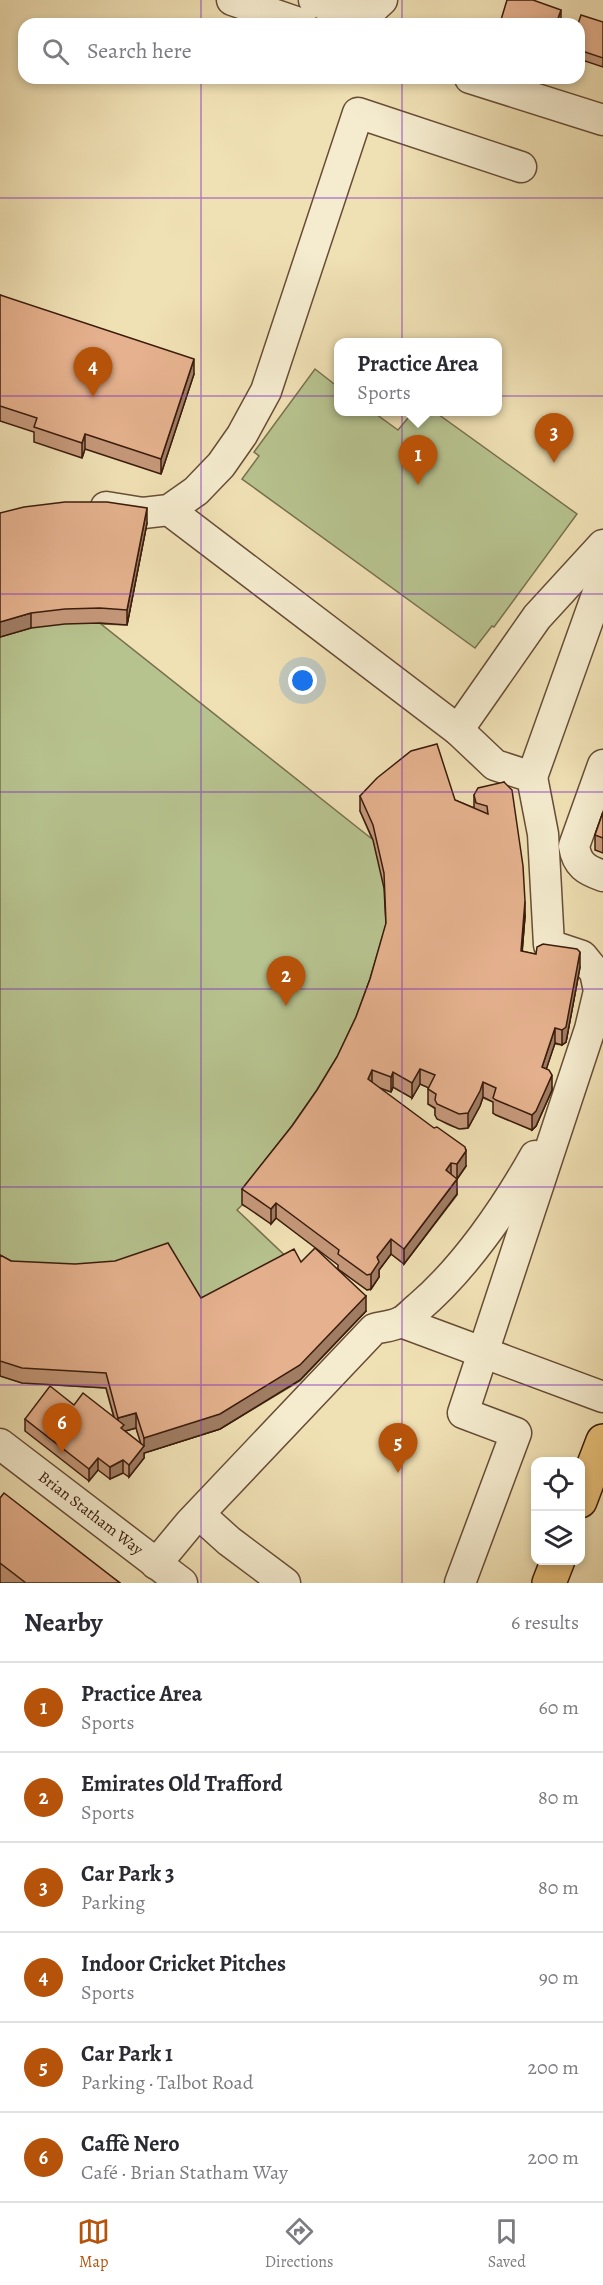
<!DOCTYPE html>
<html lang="en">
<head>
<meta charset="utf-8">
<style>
  body { margin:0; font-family:Alegreya,serif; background:#f2f2f3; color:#2b2b33 }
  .controls { position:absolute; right:18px; bottom:18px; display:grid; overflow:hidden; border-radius:12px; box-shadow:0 3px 9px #0003 }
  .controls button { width:54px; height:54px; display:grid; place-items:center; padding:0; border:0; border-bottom:2px solid #e1e1e2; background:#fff; color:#2b2b33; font:30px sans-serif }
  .you { position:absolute; left:303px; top:681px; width:21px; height:21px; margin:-15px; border:4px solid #fff; border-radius:50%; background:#1a73e8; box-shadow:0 0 0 9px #1a73e833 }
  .badge { display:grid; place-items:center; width:39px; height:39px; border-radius:50%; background:#b45309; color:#fff; font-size:20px; font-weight:700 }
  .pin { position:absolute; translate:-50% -50px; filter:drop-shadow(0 2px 3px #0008) }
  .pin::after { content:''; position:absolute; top:32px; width:21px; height:18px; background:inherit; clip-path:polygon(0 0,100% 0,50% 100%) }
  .popup { position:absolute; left:334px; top:338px; width:168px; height:78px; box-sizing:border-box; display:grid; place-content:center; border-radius:12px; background:#fff; filter:drop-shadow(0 2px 4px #0005); font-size:20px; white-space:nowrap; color:#7c7c81 }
  .popup b { font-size:22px; color:#2b2b33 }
  .popup::after { content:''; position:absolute; left:50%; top:100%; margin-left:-12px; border:12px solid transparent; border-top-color:#fff }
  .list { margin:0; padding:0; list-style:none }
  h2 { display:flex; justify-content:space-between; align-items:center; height:78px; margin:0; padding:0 24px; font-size:26px }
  h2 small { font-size:20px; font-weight:400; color:#7c7c81 }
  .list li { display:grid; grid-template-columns:39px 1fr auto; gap:18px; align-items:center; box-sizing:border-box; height:90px; padding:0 24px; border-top:2px solid #e1e1e2 }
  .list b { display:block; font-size:22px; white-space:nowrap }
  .list p { margin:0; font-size:20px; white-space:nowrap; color:#7c7c81 }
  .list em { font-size:20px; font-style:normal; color:#7c7c81 }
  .icon { flex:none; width:33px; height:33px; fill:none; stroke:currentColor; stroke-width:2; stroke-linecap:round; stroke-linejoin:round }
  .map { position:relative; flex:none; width:603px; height:1583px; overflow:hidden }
  .search { position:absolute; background:#fff; box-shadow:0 3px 9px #0003; left:18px; right:18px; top:18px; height:66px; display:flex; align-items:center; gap:15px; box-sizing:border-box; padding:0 21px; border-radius:18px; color:#7c7c81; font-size:22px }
  .sheet { height:618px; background:#fff }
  nav { display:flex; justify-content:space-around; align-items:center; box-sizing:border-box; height:84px; border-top:2px solid #e1e1e2; background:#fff; font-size:16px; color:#7c7c81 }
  nav a { display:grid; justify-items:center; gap:3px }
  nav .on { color:#b45309 }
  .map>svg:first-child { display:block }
  .green { fill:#b7c38f; stroke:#78704e; stroke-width:1.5 }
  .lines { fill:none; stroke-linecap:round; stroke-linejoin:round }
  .minor-casing { stroke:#684d36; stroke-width:33 }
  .major-casing { stroke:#3a1c0c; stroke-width:36 }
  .minor { stroke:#f5eccf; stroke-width:30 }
  .major { stroke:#e8c07a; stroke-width:33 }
  .wall { fill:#c5987a; stroke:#3a1c0c; stroke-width:1.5; fill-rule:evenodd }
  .shaded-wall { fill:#a07c63; stroke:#3a1c0c; stroke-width:1.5 }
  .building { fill:#e5b18e; stroke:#3a1c0c; stroke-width:1.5 }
  .grid { fill:none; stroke:#7b2cbf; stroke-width:1.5; stroke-opacity:0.55 }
  .labels { text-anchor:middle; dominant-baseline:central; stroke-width:4.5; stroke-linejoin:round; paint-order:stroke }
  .street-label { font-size:16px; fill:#3a1c0c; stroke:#f5eccf }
</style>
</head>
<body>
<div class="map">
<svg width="603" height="1583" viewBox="0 0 603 1583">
  <rect width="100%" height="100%" fill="#f0e1b5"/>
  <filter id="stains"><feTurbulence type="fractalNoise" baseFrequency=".00333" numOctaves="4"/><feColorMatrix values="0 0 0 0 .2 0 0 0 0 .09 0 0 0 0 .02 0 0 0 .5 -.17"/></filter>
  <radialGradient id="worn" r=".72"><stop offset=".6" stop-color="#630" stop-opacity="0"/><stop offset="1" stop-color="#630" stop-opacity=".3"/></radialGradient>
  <!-- green -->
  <g class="green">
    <polygon points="315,369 338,387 338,412 373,412 398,430 413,412 435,412 577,514 494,627 492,626 475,648 242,479 259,456 254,452"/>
    <path d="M 147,523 L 127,625 L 101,624 L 372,839 L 360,811 L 377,793 L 455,815 L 523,881 L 525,916 L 521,966 L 580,967 L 566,1042 L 562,1045 L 554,1044 L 542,1082 L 552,1087 L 552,1090 L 536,1126 L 532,1130 L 496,1115 L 493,1113 L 496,1103 L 483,1098 L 468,1128 C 458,1131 442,1123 435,1115 L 435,1109 L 428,1104 L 435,1090 L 420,1084 L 412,1098 L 393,1087 L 391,1092 L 373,1085 L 466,1166 L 457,1179 L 446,1185 L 457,1195 L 404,1264 L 391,1254 L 377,1272 L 379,1277 L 371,1289 L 367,1290 L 338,1269 L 339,1265 L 276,1218 L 242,1205 L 237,1210 L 294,1264 L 315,1264 L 366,1311 L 300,1381 L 220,1429 L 144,1453 L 136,1428 L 118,1433 L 106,1388 L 22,1383 L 0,1376 L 0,528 Z"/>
  </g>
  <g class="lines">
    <!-- minor casing -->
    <g class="minor-casing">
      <g id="minor">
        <polyline points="232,0 302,24"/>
        <polyline points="314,0 335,9 364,14 368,13 382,0"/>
        <polyline points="470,78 603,120"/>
        <polyline points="106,507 143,513 169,510 196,491 221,465 242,435 266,391 358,113 521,167"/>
        <polyline points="169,510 458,730 495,765 532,777 543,834 549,945 582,956 595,972 599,991 590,1029 463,1413 516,1433 460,1583"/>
        <polyline points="458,730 537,617 603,545"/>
        <path d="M 603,765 L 574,846 C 577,865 586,870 603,876"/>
        <polyline points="532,777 603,578"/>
        <polyline points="401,1322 603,1397"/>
        <path id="s1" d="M 0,1444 L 182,1583"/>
        <polyline points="199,1514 229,1541 285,1583"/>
        <path d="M 156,1564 L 190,1523 L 374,1329 C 382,1327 393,1326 401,1322 C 407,1319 413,1312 418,1308 C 464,1269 506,1208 535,1156"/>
      </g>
    </g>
    <!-- major casing -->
    <g class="major-casing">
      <g id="major">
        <polyline points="580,1501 603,1441"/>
        <polyline points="549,1583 558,1560"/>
      </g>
    </g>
    <!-- minor -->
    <use href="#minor" class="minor"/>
    <!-- major -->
    <use href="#major" class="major"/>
  </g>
  <!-- wall -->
  <g class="wall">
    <polygon points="603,22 603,67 579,59 579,24"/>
    <polygon points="0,295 194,374 161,474 85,449 82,458 34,442 34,432 0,421"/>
    <polygon points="0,513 147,523 127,625 100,623 65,624 31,628 0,637"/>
    <polygon points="504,782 525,916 522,951 580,967 566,1042 562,1045 555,1043 546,1069 552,1090 536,1126 532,1130 496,1115 493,1113 493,1102 483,1097 480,1106 468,1128 459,1129 437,1119 435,1115 435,1108 428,1104 428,1089 429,1088 420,1084 412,1098 393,1087 391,1092 380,1088 466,1166 457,1179 456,1179 457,1194 404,1264 391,1254 379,1270 379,1277 371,1289 367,1290 338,1269 338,1265 276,1218 271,1224 242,1204 242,1189 292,1126 317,1090 337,1057 356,1017 370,979 386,925 384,888 373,840 360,811 360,796 455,800 474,808 474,795"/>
    <polygon points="603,812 603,853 595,850 595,835"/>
    <path d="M 0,1255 L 11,1261 L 201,1298 L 301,1262 L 366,1311 L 300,1380 L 220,1429 L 144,1453 L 144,1458 L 129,1477 L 123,1473 L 110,1479 L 98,1470 L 89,1481 L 25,1431 L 25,1419 L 74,1405 L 114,1417 L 106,1388 L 22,1383 L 0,1376 ZM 136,1428 L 141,1444 L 125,1431 Z"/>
    <polygon points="0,1498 120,1583 1,1583 0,1582"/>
  </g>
  <!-- shaded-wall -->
  <g class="shaded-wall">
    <polygon points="561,10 561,19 559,24 556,24"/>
    <polygon points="194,359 194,374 161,474 161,459"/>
    <polygon points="85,434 85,449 82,458 82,443"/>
    <polygon points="147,508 147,523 127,625 127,610"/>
    <polygon points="31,613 31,628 0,637 0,622"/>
    <polygon points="525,901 525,916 521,966 521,951"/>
    <polygon points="580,952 580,967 566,1042 562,1045 562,1030"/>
    <polygon points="555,1028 555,1043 542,1082 542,1067"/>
    <polygon points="420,1069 420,1084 412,1098 412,1083"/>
    <polygon points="372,1070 372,1085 368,1079"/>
    <polygon points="393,1072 393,1087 391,1092 391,1077"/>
    <polygon points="552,1075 552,1090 536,1126 532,1130 532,1115"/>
    <polygon points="483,1082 483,1097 480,1106 468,1128 468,1113"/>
    <polygon points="466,1151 466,1166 457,1179 457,1164"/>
    <polygon points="451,1163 451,1178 446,1170"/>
    <polygon points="457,1179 457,1194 404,1264 404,1249"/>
    <polygon points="276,1203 276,1218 271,1224 271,1209"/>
    <polygon points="391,1239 391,1254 379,1270 379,1277 371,1289 371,1274 377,1257"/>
    <polygon points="366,1296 366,1311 300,1380 220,1429 144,1453 144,1458 129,1477 129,1465 144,1446 144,1438"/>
    <polygon points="136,1413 136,1428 118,1433 118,1418"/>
    <polygon points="98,1458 98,1470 89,1481 89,1469"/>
    <polygon points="123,1460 123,1473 110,1479 110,1467"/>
  </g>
  <!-- building -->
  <g class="building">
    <polygon points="507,0 533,0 561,10 556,24 503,24 500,23"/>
    <polygon points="581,15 603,22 603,58 579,50 579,24 578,24"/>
    <polygon points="0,295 194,359 161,459 85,434 82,443 34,427 37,418 0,406"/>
    <polygon points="65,502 107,502 147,508 127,610 100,608 65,609 31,613 0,622 0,513 24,507"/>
    <polygon points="437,744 455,800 488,814 487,806 476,803 474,795 478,788 504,782 512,790 523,866 525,901 521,951 536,954 537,947 543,944 577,949 580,952 566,1027 562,1030 555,1028 542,1067 549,1070 552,1075 536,1111 532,1115 496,1100 493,1098 496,1088 483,1082 480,1091 468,1113 459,1114 437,1104 435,1100 436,1094 428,1089 435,1075 420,1069 412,1083 393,1072 391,1077 372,1070 368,1079 434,1128 437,1127 465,1147 466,1151 457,1164 451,1163 446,1170 457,1179 404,1249 391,1239 377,1257 379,1262 371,1274 367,1275 338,1254 339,1250 276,1203 271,1209 242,1189 292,1126 317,1090 337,1057 356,1017 370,979 386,923 384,873 373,825 360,796 377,778 411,751"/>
    <polygon points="603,812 603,838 595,835"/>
    <polygon points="168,1243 201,1298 294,1249 301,1262 315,1248 366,1296 300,1365 220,1414 144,1438 136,1413 118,1418 106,1373 22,1368 0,1361 0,1255 11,1261 75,1264 115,1261"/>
    <polygon points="50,1386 74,1405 83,1393 124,1425 121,1428 144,1446 129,1465 123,1460 110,1467 98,1458 89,1469 25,1419"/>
    <polygon points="4,1493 120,1583 26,1583 0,1563 0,1498"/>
  </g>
  <!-- grid -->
  <path class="grid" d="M 201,0 L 201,24M 402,0 L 402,24M 201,78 L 201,1583M 402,78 L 402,1583M 0,198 L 603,198M 0,396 L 603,396M 0,594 L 603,594M 0,792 L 603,792M 0,989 L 603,989M 0,1187 L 603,1187M 0,1385 L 603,1385"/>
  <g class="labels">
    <!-- street labels -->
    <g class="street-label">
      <text stroke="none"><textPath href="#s1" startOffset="114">Brian Statham Way</textPath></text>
    </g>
  </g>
  <rect width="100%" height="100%" filter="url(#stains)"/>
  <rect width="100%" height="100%" fill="url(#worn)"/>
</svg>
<div class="controls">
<button><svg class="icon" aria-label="locate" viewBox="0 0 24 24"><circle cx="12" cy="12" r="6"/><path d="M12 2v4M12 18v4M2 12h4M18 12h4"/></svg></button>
<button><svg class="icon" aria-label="layers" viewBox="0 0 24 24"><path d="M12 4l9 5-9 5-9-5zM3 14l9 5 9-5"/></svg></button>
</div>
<div class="you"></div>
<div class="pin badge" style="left:418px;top:485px">1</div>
<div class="popup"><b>Practice Area</b>Sports</div>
<div class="pin badge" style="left:286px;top:1006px">2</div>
<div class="pin badge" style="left:554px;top:463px">3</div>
<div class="pin badge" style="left:93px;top:397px">4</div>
<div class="pin badge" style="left:398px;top:1473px">5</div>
<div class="pin badge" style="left:62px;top:1453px">6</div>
<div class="search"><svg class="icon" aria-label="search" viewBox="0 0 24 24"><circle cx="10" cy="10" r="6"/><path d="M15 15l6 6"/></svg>Search here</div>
</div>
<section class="sheet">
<h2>Nearby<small>6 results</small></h2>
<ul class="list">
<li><span class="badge">1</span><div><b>Practice Area</b><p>Sports</p></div><em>60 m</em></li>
<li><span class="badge">2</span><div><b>Emirates Old Trafford</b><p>Sports</p></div><em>80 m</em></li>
<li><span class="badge">3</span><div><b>Car Park 3</b><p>Parking</p></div><em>80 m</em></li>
<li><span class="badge">4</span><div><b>Indoor Cricket Pitches</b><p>Sports</p></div><em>90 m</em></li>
<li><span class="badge">5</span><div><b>Car Park 1</b><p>Parking · Talbot Road</p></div><em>200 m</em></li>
<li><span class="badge">6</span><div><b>Caffè Nero</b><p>Café · Brian Statham Way</p></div><em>200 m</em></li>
</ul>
</section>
<nav>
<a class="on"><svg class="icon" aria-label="map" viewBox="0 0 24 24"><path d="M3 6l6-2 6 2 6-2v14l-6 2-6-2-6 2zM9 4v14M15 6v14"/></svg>Map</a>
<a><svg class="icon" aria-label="directions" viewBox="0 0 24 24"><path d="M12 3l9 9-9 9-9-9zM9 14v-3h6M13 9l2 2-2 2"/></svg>Directions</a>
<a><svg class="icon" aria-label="saved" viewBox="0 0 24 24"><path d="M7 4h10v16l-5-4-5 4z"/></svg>Saved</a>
</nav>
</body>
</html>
